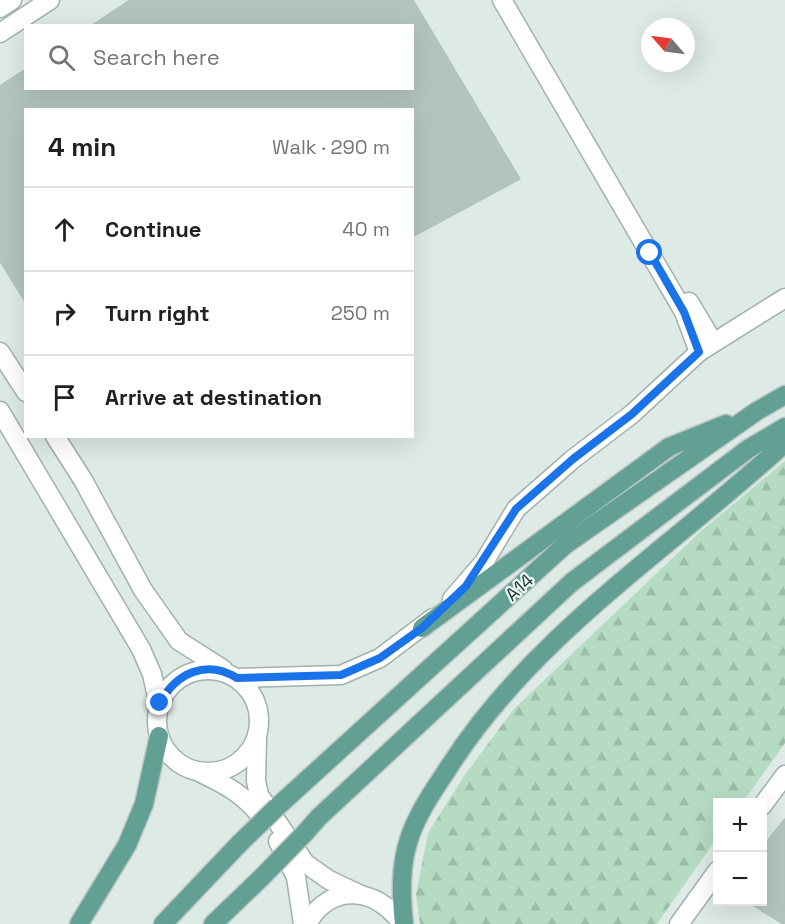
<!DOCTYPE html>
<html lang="en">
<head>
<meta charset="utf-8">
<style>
  body { margin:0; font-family:"Space Grotesk",sans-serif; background:#f2f2f2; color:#202124 }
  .controls { position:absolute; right:18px; bottom:18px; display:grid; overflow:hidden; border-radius:0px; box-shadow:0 6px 24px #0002 }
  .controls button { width:54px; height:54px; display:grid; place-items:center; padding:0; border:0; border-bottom:2px solid #e0e0e0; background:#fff; color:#202124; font:30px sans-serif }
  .compass { position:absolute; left:641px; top:18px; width:54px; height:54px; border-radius:50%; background:#fff; box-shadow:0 6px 24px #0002; rotate:298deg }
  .stop { position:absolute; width:18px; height:18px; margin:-14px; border:4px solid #1a73e8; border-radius:50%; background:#fff }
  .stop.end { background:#1a73e8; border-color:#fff; box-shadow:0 2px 6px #0008 }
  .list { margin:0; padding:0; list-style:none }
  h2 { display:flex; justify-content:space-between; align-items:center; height:78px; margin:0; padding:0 24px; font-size:26px }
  h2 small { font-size:20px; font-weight:400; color:#757577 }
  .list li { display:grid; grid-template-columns:39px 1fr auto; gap:18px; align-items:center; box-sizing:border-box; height:84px; padding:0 24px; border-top:2px solid #e0e0e0 }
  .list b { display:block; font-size:22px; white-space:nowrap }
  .list em { font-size:20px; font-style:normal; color:#757577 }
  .icon { flex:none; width:33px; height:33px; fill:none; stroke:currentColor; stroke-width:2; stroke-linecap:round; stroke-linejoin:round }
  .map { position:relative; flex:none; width:785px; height:924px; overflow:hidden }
  .search { position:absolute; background:#fff; box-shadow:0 6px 24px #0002; left:24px; top:24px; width:390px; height:66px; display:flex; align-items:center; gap:15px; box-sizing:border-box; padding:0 21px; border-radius:0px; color:#757577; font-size:22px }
  .panel { position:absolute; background:#fff; box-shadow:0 6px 24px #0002; left:24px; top:108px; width:390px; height:330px; border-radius:0px }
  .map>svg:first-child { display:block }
  .forest { fill:url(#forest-firs) }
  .building { fill:#b3c4be; stroke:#b0c3bd; stroke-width:1.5 }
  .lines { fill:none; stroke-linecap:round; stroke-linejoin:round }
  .minor-casing { stroke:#a1b1ac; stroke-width:21 }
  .major-casing { stroke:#bcc4c2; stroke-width:21 }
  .minor { stroke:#fff; stroke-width:18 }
  .major { stroke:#62a094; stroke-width:18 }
  .major-bridge-casing { stroke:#bcc4c2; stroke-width:21; stroke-linecap:butt }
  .major-bridge { stroke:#62a094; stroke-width:18 }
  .route { stroke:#1a73e8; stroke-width:8 }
  .labels { text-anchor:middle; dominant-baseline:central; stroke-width:4.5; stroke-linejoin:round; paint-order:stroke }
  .street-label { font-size:18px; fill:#1f3934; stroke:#eef6f3 }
</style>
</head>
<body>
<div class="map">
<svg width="785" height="924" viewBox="0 0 785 924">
  <defs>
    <pattern id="forest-firs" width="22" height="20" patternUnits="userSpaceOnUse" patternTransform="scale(1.5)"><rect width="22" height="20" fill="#b6dbc3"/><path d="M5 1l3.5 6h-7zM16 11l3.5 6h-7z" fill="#9cbda8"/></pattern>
  </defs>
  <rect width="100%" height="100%" fill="#deeae5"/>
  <!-- forest -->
  <polygon class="forest" points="785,461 785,743 743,802 718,802 717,838 657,924 420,924 416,894 428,833 464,776 514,709 700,532"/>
  <!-- building -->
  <g class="building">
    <polygon points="130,0 413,0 520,179 412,237 412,110 26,110 26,303 0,261 0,86 26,69 26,88 412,88 412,26 91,26"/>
    <polygon points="785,819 785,924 783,924 748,902 762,902 762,847"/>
  </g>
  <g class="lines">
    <!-- minor casing -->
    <g class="minor-casing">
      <g id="minor">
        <polyline points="502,0 684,312 699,352 785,298"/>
        <polyline points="0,8 12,0"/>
        <polyline points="0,33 50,0"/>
        <polyline points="689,302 713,342"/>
        <polyline points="0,352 26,392"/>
        <polyline points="0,411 141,649 152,674 159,706"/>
        <polyline points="55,436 83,480 143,590 179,641 223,669"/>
        <polyline points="452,599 484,562 516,509 573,459 632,414 699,352"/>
        <circle cx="208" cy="721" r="51"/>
        <polyline points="237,678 341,675 380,658 433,618"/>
        <polyline points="257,738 256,781 259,795 305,863 329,880 361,895"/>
        <path d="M 201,773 C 226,785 245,795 262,818"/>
        <polyline points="762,806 785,775"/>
        <polyline points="278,841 296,877 303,924"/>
        <path d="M 307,924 C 331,882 377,887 402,924"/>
        <polyline points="679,924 718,870"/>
      </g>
    </g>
    <!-- major casing -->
    <g class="major-casing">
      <g id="major">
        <polyline points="422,628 669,447 726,424"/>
        <polyline points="277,807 565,545 757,411 785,395"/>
        <polyline points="304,834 319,817 572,582 748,449 785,427"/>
        <polyline points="79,924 127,845 144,804 159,736"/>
        <polyline points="163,924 239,844"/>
        <polyline points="213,924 261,878"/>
        <path d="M 404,924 C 401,895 400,867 409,839 C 418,812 434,790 449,767 C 534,634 671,548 785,443"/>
      </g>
    </g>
    <!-- minor -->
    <use href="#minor" class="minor"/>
    <!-- major -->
    <use href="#major" class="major"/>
    <!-- major-bridge casing -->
    <g class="major-bridge-casing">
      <g id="major-bridge">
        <polyline points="239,844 277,807"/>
        <polyline points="261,878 304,834"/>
      </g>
    </g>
    <!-- major-bridge -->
    <use href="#major-bridge" class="major-bridge"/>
  </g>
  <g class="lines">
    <!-- route -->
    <path class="route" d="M 160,703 C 176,673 206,659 237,678 L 341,675 L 380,658 L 422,628 L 466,586 L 516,509 L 573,459 L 632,414 L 699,352 L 684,312 L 650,253"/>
  </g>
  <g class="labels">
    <!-- street labels -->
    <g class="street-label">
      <text transform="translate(519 587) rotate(-42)">A14</text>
    </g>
  </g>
</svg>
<div class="controls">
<button>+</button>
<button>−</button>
</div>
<svg class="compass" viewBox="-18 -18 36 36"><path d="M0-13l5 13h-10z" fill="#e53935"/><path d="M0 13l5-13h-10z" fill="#757577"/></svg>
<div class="stop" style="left:650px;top:253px"></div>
<div class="stop end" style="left:160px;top:703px"></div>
<div class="search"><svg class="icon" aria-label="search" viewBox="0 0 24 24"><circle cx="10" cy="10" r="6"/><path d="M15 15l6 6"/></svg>Search here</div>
<section class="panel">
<h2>4 min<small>Walk · 290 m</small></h2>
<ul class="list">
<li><svg class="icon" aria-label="ahead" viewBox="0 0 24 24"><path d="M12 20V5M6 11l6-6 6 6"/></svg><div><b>Continue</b></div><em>40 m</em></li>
<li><svg class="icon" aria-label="right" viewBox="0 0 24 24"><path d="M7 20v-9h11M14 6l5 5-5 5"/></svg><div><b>Turn right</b></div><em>250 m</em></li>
<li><svg class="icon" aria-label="arrive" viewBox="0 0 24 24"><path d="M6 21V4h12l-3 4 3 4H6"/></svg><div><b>Arrive at destination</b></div></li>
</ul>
</section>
</div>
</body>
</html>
